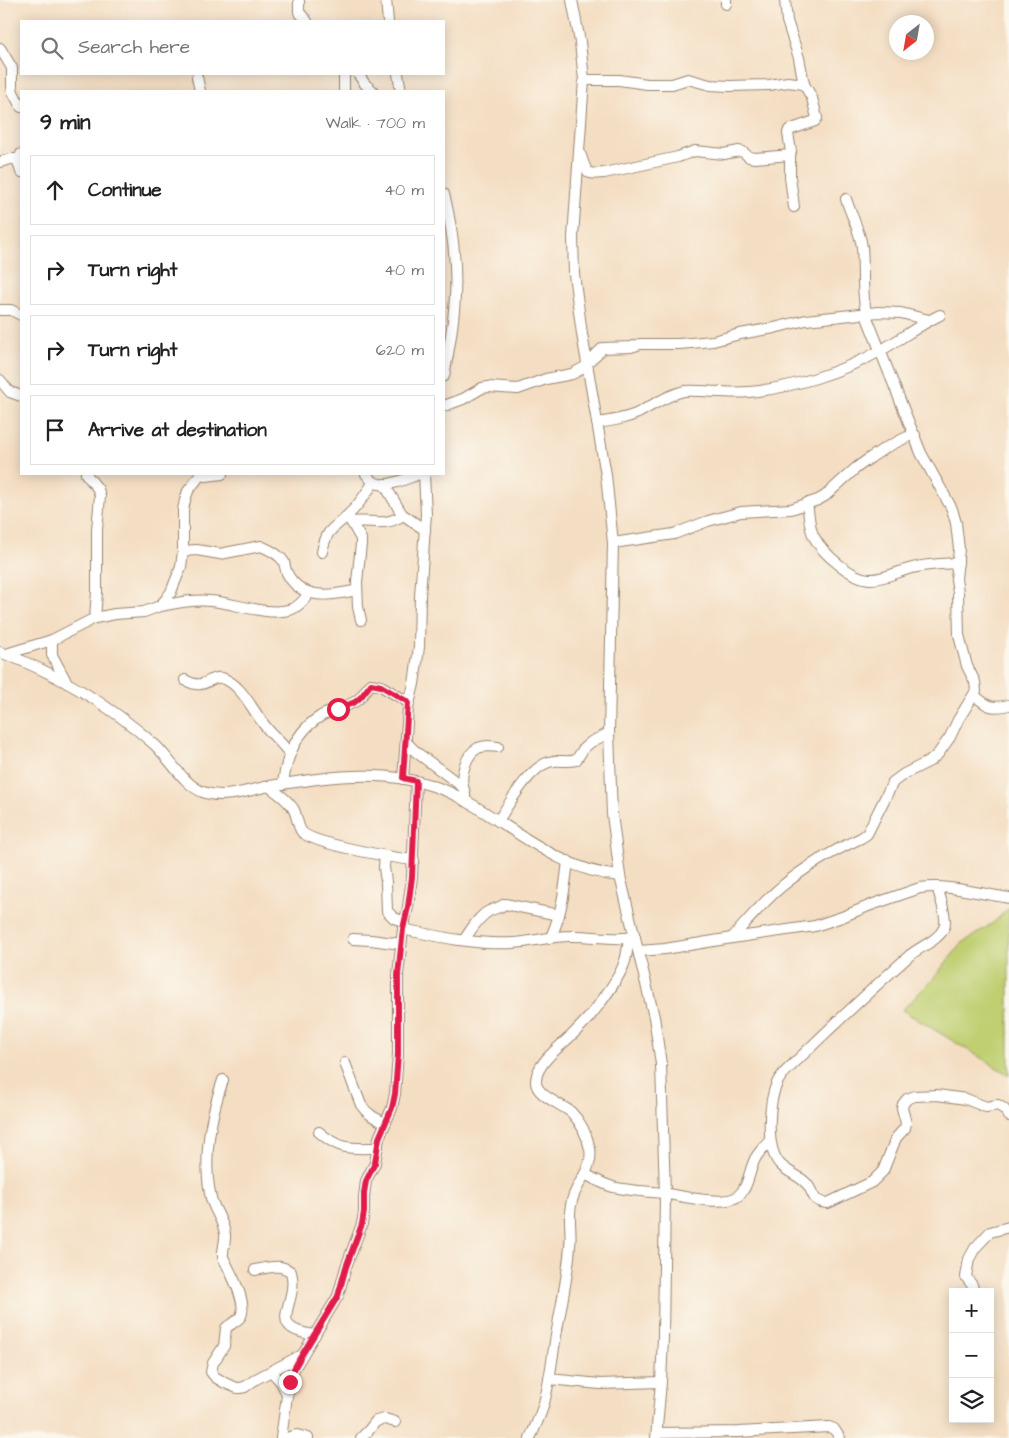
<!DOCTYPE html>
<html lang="en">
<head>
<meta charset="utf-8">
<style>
  body { margin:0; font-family:"Architects Daughter",sans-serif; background:#f2f2f2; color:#202124 }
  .controls { position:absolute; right:15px; bottom:15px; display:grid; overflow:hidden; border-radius:0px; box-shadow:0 2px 12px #0003 }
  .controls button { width:45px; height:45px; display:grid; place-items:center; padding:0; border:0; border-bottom:1px solid #e0e0e0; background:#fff; color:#202124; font:25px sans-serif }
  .compass { position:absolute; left:889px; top:15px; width:45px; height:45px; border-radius:50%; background:#fff; box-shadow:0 2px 12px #0003; rotate:211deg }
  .stop { position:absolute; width:15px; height:15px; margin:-11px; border:4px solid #e11d48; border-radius:50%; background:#fff }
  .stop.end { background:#e11d48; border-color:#fff; box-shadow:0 1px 5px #0008 }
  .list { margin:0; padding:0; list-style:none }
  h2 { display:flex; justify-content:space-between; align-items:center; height:65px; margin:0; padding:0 20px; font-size:21px }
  h2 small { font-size:16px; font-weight:400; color:#757577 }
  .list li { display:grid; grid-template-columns:32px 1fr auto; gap:15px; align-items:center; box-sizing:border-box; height:70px; margin:0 10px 10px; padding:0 10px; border:1px solid #e0e0e0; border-radius:0px }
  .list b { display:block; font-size:19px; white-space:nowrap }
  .list em { font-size:16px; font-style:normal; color:#757577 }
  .icon { flex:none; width:28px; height:28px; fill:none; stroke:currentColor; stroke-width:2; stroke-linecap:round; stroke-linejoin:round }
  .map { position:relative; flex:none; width:1009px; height:1438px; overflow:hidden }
  .search { position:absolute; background:#fff; box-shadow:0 2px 12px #0003; left:20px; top:20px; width:425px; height:55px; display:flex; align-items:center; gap:12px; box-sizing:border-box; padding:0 18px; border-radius:0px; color:#757577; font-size:19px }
  .panel { position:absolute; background:#fff; box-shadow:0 2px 12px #0003; left:20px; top:90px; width:425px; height:385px; border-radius:0px }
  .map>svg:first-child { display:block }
  .green { fill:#bfcf71; stroke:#7d7c48 }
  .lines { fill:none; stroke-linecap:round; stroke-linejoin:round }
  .minor-casing { stroke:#988470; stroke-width:12 }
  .minor { stroke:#fff; stroke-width:10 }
  .route { stroke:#e11d48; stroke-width:6 }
</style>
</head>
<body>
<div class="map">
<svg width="1009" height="1438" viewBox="0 0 1009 1438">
  <rect width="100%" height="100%" fill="#fbf7ec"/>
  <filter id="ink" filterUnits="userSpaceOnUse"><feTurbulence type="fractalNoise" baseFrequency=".02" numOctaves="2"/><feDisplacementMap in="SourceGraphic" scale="10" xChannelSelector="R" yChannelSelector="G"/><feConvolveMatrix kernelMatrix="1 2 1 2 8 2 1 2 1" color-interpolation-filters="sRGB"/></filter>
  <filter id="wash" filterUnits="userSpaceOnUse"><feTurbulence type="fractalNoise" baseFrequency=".0096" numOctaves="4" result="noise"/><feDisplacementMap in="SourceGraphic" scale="20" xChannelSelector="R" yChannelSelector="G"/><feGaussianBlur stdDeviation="1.12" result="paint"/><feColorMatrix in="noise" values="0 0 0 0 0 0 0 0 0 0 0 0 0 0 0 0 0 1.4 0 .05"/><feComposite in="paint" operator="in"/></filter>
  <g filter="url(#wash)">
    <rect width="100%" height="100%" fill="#f4dec3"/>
    <!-- green -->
    <polygon class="green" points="1009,908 1009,1075 902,1010 933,979 961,944 993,923"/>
  </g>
  <g filter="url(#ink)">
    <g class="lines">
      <!-- minor casing -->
      <g class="minor-casing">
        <g id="minor">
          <polyline points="299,0 299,12 307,21"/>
          <polyline points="386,0 388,21"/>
          <polyline points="572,0 580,42 584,80 573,237 574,274 582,334 606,475 613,543 609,733 612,814 620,876 654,1017 661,1064 665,1194 663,1337 661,1382 656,1438"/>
          <polyline points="726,4 726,0"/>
          <polyline points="0,48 12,68 12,86 13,92 21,107"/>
          <polyline points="358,74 365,84 373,91"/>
          <polyline points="398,74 401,91"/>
          <polyline points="197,77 200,91"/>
          <polyline points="584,80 619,80 647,84 672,84 688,79 710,85 729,86 769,85 788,82 804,84"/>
          <polyline points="344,91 344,74"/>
          <path d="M 580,153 C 582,158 585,171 590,173 C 594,174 600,173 604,173 L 678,157 L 695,151 L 724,154 L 739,151 L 743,152 L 749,157 L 755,158 L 790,155 L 791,152 L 788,133 L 789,130 L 815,121 L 817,118 L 812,98 L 804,84 L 799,58 L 787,21 L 785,0"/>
          <polyline points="21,154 18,162 21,172"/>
          <polyline points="790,155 790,177 794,207"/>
          <polyline points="0,162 11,159 18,159"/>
          <path d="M 444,194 C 447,205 449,217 451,228 C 460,282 454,324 444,376"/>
          <polyline points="0,310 11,310 21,315"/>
          <polyline points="587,363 603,348 631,347 640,344 679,344 713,341 740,334 774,328 806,320 878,312 901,313 929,320"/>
          <polyline points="0,380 10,392 21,396"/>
          <polyline points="444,406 463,399 482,388 488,387 518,389 546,379 572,374 587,366"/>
          <path d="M 597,423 C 611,421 625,419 638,413 C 653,405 667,395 684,391 C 705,390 727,394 749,392 C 792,388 842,372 880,351 C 901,339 919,325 940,315"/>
          <polyline points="86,474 98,489 100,496 97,530 97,592 95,618"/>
          <path d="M 366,474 C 369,478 373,483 379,484 C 389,487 410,477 420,474"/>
          <polyline points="200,475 206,476 222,474"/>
          <polyline points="384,484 402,514 425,530"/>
          <path d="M 807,503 C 809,514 809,528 814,537 C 823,554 852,579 871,579 C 885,579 899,571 912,568 C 927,564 942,564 958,563"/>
          <polyline points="348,516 361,539 361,544 357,582 358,607 361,620"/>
          <path d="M 351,522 C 371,519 384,528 403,515"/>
          <polyline points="613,543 674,534 708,521 741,512 791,509 818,500 825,496 856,468 870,458 885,448 907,437 915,435"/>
          <path d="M 183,551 L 197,550 L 220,554 L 261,546 C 268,549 280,555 284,562 C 285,565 285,569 287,573 C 301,601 332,596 357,590"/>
          <path d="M 322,552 C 327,527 333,530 349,514 C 359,505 366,493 374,482"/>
          <path d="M 161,606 C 177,603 194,599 211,601 C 235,603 269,617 292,609 C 299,606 305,599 309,593"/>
          <polyline points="52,640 52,655 67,683"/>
          <path d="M 0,652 C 56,673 110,705 155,745 C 170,759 184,785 203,792 C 224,800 248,790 270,786 C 315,779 360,771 405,779 C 423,782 442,788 459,797 C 511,825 559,871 620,876"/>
          <polyline points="6,654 52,640 95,618 115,614 144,612 160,606 166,599 171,592 181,567 183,551 183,510 185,500 188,491 201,474"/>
          <path d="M 185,680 C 206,692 208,675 222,678 C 242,684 253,712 266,727 C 273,736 282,743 289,753"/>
          <path d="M 974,695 C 988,707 991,709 1009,705"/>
          <polyline points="406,742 416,752 463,787 465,793 465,801"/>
          <polyline points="403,779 408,708 414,684 419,647 420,596 426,514 424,474"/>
          <path d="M 283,784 C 286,758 296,731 321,716 C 332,710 345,708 356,701 C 363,697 365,689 371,684 L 381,686 L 408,702"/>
          <path d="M 269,786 C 278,794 289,800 294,810 C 297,816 298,828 302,832 C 313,844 395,858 414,860"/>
          <path d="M 463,787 C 460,775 466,754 478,748 C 485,745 491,746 498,747"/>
          <path d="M 498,821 C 509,804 529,768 549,762 C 558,759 567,763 576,760 L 584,748 L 591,742 L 609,733"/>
          <polyline points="385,856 384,867 386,882 387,911 394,918 405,922"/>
          <path d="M 937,887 C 940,896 948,920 944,928 C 938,941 919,947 909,956 C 866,994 825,1033 784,1073 C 781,1076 779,1079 777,1083 C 769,1101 765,1146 779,1163 C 786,1172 799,1175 807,1184 C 815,1194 811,1202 828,1203 L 872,1182 L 883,1171 L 896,1138 L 905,1128 L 906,1123 L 902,1108 L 903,1104 L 907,1099 L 915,1096 L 937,1095 L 966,1099 L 986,1107 L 998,1105 L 1004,1109 L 1009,1116"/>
          <path d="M 403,929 C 439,937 476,945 513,943 C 532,942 551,936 570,936 C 591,935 614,941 635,937"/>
          <path d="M 551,937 C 562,913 565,887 568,861"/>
          <path d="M 732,938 C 748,920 763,902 781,887 C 805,867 833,851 861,838 L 867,834 L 893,782 L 904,774 L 930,761 L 938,754 L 950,737 L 958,720 L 976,691 L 975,682 L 967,666 L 963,651 L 959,635 L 958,592 L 956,579 L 959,549 L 956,523 L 952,509 L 921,453 L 868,320 C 861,297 864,271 862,247 C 860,231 851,215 846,199"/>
          <polyline points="353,939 371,940 401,944"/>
          <path d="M 464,940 C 471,930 478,917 489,911 C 495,908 500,908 505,904 L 559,915"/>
          <path d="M 639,951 L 665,949 L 732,938 L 815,926 L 842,917 L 871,905 L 920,888 C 949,884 980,894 1009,898"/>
          <path d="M 345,1063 L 361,1105 C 367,1114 375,1118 385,1123"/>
          <path d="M 223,1080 C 210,1118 202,1158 211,1198 C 214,1210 224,1222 225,1234 C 226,1242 222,1249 223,1257 C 229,1270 248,1302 241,1316 C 237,1322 230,1324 226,1328 L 224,1346 L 213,1363 L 211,1372 L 215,1377 L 225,1383 L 237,1388 L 240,1388 L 245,1387 L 256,1379 L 300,1356"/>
          <path d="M 319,1132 C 341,1151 350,1148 378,1148"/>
          <path d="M 585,1174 C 594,1179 603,1184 613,1187 C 629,1191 646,1191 663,1193 C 679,1196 726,1207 738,1196 C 748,1188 749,1172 754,1161 C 757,1153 765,1147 770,1140"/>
          <path d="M 255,1270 C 268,1268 280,1263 291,1272 C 300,1304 262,1328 315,1335"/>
          <polyline points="974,1292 972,1285 966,1277 969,1259 975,1248 990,1232 1009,1227"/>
          <polyline points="272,1372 281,1382 287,1394"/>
          <polyline points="549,1379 600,1384 661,1382"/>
          <polyline points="657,1433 739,1432 829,1427 834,1429 840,1438"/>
          <polyline points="281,1438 287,1396 294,1369 338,1296 346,1267 362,1224 364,1212 364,1197 366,1181 375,1163 379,1138 392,1108 395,1094 398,1054 398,975 403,929 408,907 412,877 416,781"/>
          <polyline points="287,1438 297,1435 308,1438"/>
          <polyline points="361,1438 369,1430 376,1421 385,1419 395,1422"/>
          <path d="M 530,1438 C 535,1427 541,1415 544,1403 C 550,1381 552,1358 556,1336 C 561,1306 568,1276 570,1246 C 572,1232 568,1218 571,1205 C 574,1184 594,1170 590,1149 C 587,1135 581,1122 571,1112 C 561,1104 535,1095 536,1081 C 536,1063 561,1046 573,1034 C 579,1028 585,1022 591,1015 C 602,1001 620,978 625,961 C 627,954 628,946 629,938"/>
        </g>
      </g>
      <!-- minor -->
      <use href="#minor" class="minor"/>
    </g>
  </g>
  <g class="lines" filter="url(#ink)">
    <!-- route -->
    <polyline class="route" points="290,1382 294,1369 300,1358 338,1296 346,1267 362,1224 364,1212 364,1193 366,1181 375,1163 379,1138 392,1108 395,1094 398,1054 398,975 403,929 408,907 412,877 416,781 403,778 408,702 381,686 371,684 361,697 355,702 338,709"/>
  </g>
</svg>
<div class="controls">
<button>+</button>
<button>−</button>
<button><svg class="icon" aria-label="layers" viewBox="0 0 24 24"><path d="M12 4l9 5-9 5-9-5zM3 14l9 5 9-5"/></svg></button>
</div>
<svg class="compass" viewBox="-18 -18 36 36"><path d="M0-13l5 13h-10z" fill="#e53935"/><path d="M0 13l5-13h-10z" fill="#757577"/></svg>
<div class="stop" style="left:338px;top:709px"></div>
<div class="stop end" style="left:290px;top:1382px"></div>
<div class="search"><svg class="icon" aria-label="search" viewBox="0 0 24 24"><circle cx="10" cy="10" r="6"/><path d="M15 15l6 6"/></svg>Search here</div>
<section class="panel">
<h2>9 min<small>Walk · 700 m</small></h2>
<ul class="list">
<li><svg class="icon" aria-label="ahead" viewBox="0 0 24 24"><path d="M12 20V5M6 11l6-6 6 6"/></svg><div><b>Continue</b></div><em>40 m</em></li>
<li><svg class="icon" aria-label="right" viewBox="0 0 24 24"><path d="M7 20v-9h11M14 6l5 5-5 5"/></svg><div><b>Turn right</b></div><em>40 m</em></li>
<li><svg class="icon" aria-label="right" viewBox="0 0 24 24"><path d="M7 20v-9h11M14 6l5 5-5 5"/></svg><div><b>Turn right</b></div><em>620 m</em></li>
<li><svg class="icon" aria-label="arrive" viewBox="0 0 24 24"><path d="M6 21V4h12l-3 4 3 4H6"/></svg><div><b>Arrive at destination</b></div></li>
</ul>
</section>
</div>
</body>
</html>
